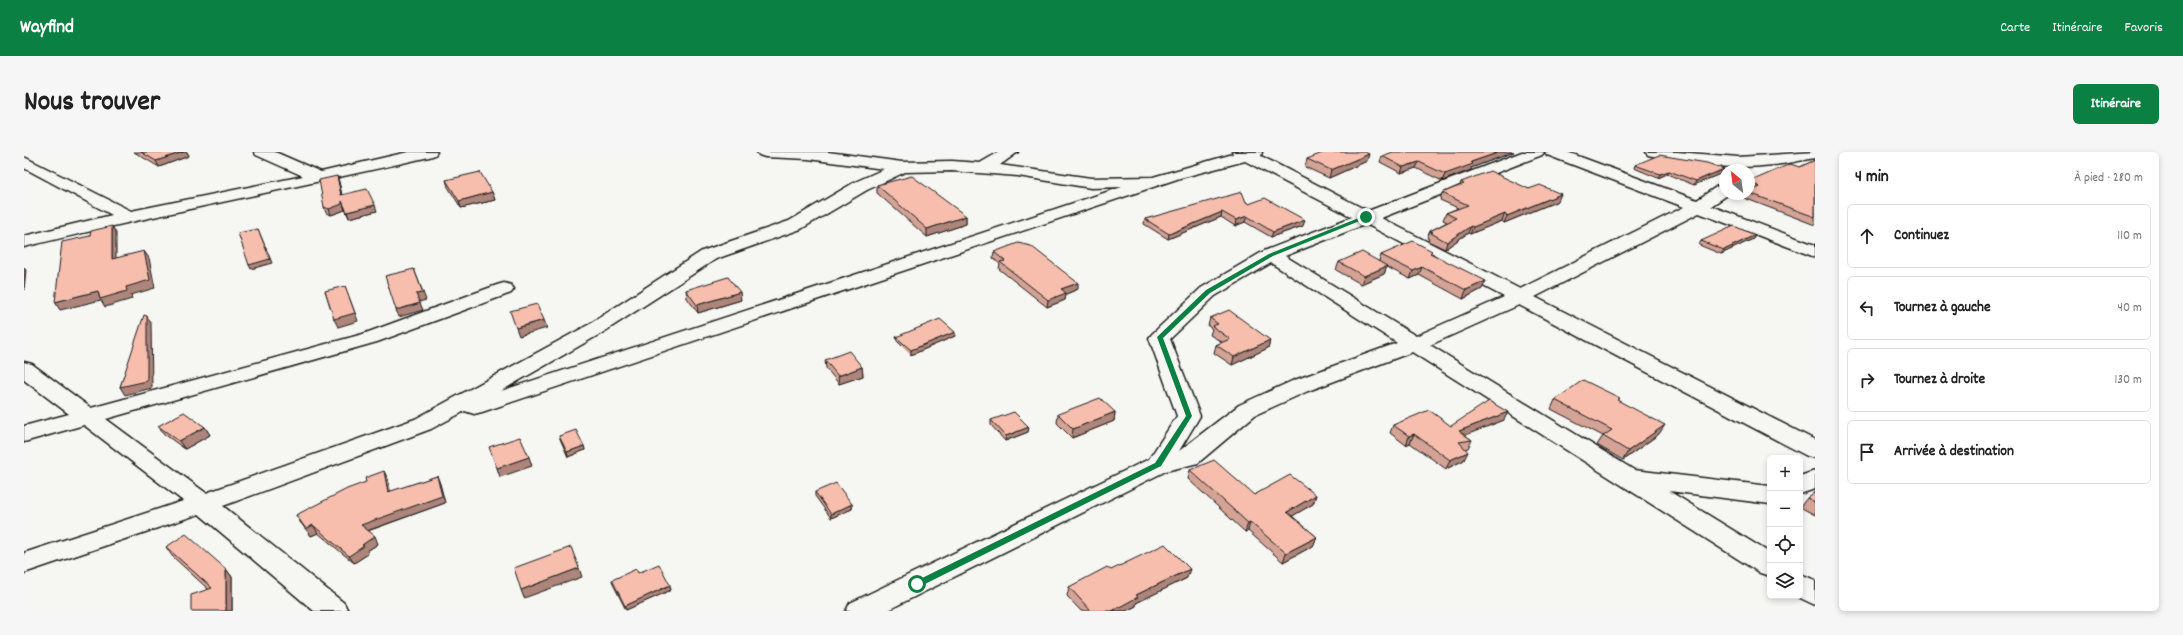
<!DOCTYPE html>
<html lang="fr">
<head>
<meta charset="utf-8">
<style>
  body { margin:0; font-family:Dekko,sans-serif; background:#f6f6f6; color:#222 }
  .controls { position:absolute; right:12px; bottom:12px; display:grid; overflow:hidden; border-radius:6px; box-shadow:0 2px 6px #0003 }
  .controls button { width:36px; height:36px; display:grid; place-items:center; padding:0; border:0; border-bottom:1px solid #e0e0e0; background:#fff; color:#222; font:20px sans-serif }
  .compass { position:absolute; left:1695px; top:12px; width:36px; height:36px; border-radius:50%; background:#fff; box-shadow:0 2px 6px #0003; rotate:331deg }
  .stop { position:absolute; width:12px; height:12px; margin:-9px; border:3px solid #0b8043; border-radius:50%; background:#fff }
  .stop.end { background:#0b8043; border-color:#fff; box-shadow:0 1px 4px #0008 }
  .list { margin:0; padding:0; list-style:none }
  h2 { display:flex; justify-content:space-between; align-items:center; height:52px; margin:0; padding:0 16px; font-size:17px }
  h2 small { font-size:13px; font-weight:400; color:#767676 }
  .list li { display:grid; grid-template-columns:26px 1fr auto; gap:12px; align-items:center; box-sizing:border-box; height:64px; margin:0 8px 8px; padding:0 8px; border:1px solid #e0e0e0; border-radius:6px }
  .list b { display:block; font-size:15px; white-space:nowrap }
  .list em { font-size:13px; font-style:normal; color:#767676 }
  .icon { flex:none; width:22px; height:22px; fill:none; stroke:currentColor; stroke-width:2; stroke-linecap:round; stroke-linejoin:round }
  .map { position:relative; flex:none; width:1791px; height:459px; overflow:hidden; border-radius:6px }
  header { display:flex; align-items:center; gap:24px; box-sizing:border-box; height:56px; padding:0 20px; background:#0b8043; color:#fff }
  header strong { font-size:19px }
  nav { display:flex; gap:22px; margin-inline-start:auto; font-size:14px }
  .intro { display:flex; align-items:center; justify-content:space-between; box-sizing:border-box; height:96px; padding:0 24px }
  h1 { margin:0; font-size:28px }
  .button { padding:10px 18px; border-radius:6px; background:#0b8043; color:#fff; font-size:14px; font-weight:700 }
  main { display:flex; gap:24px; padding:0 24px }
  aside { flex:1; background:#fff; border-radius:6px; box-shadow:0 2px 6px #0003 }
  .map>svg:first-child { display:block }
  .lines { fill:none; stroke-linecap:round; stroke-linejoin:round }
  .street-casing { stroke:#1c1c1c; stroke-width:3 }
  .street { fill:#f6f6f2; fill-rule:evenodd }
  .wall { fill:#d4a396; stroke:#1c1c1c }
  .shaded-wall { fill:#ad857a; stroke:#1c1c1c }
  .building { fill:#f7beae; stroke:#1c1c1c }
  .route { fill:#0b8043 }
</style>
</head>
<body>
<header>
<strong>Wayfind</strong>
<nav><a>Carte</a><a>Itinéraire</a><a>Favoris</a></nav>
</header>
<div class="intro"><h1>Nous trouver</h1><a class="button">Itinéraire</a></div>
<main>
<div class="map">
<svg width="1791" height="459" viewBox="0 0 1791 459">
  <rect width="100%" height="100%" fill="#f6f6f2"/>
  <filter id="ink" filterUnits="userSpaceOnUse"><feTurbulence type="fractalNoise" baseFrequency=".025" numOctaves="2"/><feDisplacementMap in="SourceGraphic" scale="8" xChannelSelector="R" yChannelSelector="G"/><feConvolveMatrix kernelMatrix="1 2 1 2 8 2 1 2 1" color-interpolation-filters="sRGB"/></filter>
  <g filter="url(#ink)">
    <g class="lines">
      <!-- street casing -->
      <g class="street-casing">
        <g id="street">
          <path d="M 230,0 L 251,0 L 297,20 L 384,0 L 413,0 L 411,3 L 405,5 C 270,36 134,62 0,95 L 0,84 L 88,63 L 0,16 L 0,5 L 107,59 L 279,24 L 232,3 Z"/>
          <path d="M 733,0 L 804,0 L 878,10 L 928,9 L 956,11 L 975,0 L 994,0 L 976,13 L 1067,26 L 1129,25 L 1209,2 L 1208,0 L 1238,0 L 1237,4 L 1344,59 L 1498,0 L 1520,0 L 1518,3 L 1357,66 L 1496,137 L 1660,55 L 1523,3 L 1521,0 L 1543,0 L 1673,48 L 1695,33 L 1701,32 L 1701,42 L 1705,42 L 1687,54 L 1791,93 L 1791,105 L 1675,61 L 1511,145 L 1791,288 L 1791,306 L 1783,304 L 1495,153 L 1406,193 L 1610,318 L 1746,334 L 1746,352 L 1645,339 L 1746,401 L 1746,424 L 1736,421 L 1388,200 L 1284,239 L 1231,263 L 1174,311 L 1142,319 L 862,459 L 822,459 L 826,451 L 1125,307 L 1153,264 L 1125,186 L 1128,182 L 1177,136 L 1240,99 L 1328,65 L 1221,9 L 1156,26 L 458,260 L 450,262 L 441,259 L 407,277 L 199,354 L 320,451 L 324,459 L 290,459 L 175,362 L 0,421 L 0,401 L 159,349 L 60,273 L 0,290 L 0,274 L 45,262 L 0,228 L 0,210 L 8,212 L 67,256 L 339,182 L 473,133 L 480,131 L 487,133 L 490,137 L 487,141 L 353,190 L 82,267 L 182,341 L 391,267 L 564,173 L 678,99 L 765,69 L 831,30 L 860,17 L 784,7 L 741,5 L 735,3 ZM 928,19 L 994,24 L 1067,36 L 1098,35 L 477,239 L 578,181 L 692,107 L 777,77 L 843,38 L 881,20 ZM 1342,72 L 1480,145 L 1392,184 L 1261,104 ZM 1247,111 L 1373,191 L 1268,229 L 1215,253 L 1155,299 L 1176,264 L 1146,187 L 1191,144 Z"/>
          <path d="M 1622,0 L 1653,0 L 1714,5 L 1791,0 L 1791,6 C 1777,8 1763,12 1749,13 C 1707,18 1665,13 1624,3 Z"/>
          <polygon points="1791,319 1791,337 1776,342 1776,324"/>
          <polygon points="1776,422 1791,428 1791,453 1772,444 1776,444"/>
        </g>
      </g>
      <!-- street -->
      <use href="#street" class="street"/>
    </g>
    <!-- wall -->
    <g class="wall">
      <polygon points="110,0 163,0 165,4 135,15"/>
      <polygon points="1490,0 1447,16 1447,18 1418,29 1392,16 1377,21 1356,10 1358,4"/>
      <polygon points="1283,7 1343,9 1305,26 1281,15"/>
      <polygon points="1791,8 1791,73 1720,46 1722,42 1725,42 1725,40 1728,38 1725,37 1725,30 1776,15"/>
      <polygon points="1611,13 1698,21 1670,33 1643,22 1634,26 1610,16"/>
      <polygon points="313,24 315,30 318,43 353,59 325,66 320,55 321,58 307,63 302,61 300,55"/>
      <polygon points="422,28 468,40 471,48 437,56 424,35"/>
      <polygon points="1437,30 1505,37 1534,49 1480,71 1478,69 1446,82 1444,81 1421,97 1404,89 1405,87 1403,86 1406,79 1423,70 1419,68 1422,61 1434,56 1416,48 1418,41 1436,33"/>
      <polygon points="853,33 942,64 942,72 903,85 853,41"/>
      <polygon points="1222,50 1225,52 1279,74 1247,85 1221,70 1211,74 1197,65 1144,87 1120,72 1121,67"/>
      <polygon points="1731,83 1729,87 1697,102 1675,93 1677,89"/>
      <polygon points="970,100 1054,137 1042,142 1041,148 1023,155 975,117 976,112 969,106"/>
      <polygon points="1408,101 1458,137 1439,147 1395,123 1386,127 1363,115 1360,122 1337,132 1312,118 1315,110 1355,109 1357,103"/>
      <polygon points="662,138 717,148 674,161 663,146"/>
      <polygon points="1186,166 1246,188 1244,196 1208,213 1190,201 1192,193 1198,190 1186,183 1188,177 1184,174"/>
      <polygon points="931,184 887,203 873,189 872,185"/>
      <polygon points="801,208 838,215 839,224 815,232 802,216"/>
      <polygon points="1531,248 1594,249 1635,282 1599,308 1573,293 1579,284 1527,257"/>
      <polygon points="1091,260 1090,269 1048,286 1033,271 1034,262"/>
      <polygon points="967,268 1005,275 1004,280 981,289 967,273"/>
      <polygon points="1480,268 1441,283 1448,288 1444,296 1441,297 1440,308 1422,317 1386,291 1382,293 1366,281 1369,273 1427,274"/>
      <polygon points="134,274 181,275 186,283 161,297 140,282"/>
      <polygon points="535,284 560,294 561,298 544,305 537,289"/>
      <polygon points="1166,318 1230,343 1292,343 1289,352 1268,364 1293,385 1289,394 1259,410 1224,379 1221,380 1164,327"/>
      <polygon points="413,324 416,332 421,351 344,379 354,392 343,399 344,402 330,411 294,381 287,384 276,370 272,363 364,327 366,340"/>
      <polygon points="791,340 828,352 828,357 807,366 791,344"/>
      <polygon points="1791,340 1791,363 1776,355 1783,346"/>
      <polygon points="142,395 202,417 208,425 208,459 148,404"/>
      <polygon points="1087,418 1163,426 1112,451 1112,454 1102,459 1057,459 1043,444 1045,435"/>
      <polygon points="588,428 647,438 602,458 589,432"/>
    </g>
    <!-- shaded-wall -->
    <g class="shaded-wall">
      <polygon points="159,0 163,0 165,4 135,15 132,9"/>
      <polygon points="1476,0 1490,0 1447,16 1447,18 1418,29 1421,22 1447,10"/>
      <polygon points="1345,2 1343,9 1305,26 1307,18"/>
      <polygon points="1395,10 1392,16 1377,21 1379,15"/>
      <polygon points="1700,17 1698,21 1670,33 1672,29"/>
      <polygon points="1645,19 1643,22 1634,26 1636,22"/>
      <polygon points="313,24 315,30 319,49 317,43"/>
      <polygon points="468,40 471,48 437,56 435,49"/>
      <polygon points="1537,42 1534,49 1480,71 1483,64"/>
      <polygon points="318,49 321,58 307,63 305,57"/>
      <polygon points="351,53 353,59 325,66 323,60"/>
      <polygon points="1198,60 1197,65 1144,87 1145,82"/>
      <polygon points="1481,62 1478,69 1446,82 1449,75"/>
      <polygon points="942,64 942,72 903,85 903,77"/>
      <polygon points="1223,64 1221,70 1211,74 1212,68"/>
      <polygon points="1281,68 1279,74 1247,85 1249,80"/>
      <polygon points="88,74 92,81 92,115 88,107"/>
      <polygon points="1447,74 1444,81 1421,97 1423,90"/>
      <polygon points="234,77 248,111 227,117 225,113"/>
      <polygon points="1731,83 1729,87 1697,102 1700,98"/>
      <polygon points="120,99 125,106 131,136 107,143 108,147 81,155 77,148 36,158 31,150 74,139 102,135"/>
      <polygon points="1363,114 1360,122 1337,132 1340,124"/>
      <polygon points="1398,115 1395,123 1386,127 1389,119"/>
      <polygon points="0,116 2,118 0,138"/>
      <polygon points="390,117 402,148 395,150 392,142"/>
      <polygon points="1462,129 1458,137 1439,147 1442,138"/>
      <polygon points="1054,131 1054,137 1042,142 1041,148 1023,155 1024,148 1037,137"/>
      <polygon points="321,134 334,169 314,175 310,167"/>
      <polygon points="716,140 717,148 674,161 673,153"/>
      <polygon points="396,151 399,158 375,165 372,158"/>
      <polygon points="123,164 127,171 128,236 101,243 96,235"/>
      <polygon points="520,168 523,176 495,184 492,176"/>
      <polygon points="931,180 931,184 887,203 887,198"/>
      <polygon points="1246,188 1244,196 1208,213 1210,205"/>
      <polygon points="838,215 839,224 815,232 814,224"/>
      <polygon points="1091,260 1090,269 1048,286 1049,277"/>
      <polygon points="1484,260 1480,268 1432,287 1435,279"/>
      <polygon points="1641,273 1635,282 1599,308 1604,299"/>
      <polygon points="181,275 186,283 161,297 155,289"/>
      <polygon points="1005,275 1004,280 981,289 982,284"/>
      <polygon points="1390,282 1386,291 1382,293 1385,284"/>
      <polygon points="560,294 561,298 544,305 543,300"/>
      <polygon points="1444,300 1440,308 1422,317 1426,308"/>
      <polygon points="505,305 508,314 476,325 473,316"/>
      <polygon points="360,319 364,327 368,348 364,340"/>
      <polygon points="413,324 416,332 421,351 340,380 337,373"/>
      <polygon points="1292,343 1289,352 1260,369 1263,360"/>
      <polygon points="828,352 828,357 807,366 807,362"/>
      <polygon points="1226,370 1224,379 1221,380 1224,371"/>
      <polygon points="289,373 294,381 287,384 282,377"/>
      <polygon points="351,384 354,392 343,399 344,402 330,411 325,404 338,393"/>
      <polygon points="1293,385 1289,394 1259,410 1262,401"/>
      <polygon points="555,416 558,425 500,446 497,438"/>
      <polygon points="202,417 208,425 208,459 202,459"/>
      <polygon points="1166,417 1163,426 1112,451 1112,454 1102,459 1088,459 1112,443"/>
      <polygon points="646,433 647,438 602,458 601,454"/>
    </g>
    <!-- building -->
    <g class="building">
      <polygon points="117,0 159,0 132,9"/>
      <polygon points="1301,0 1341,0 1345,2 1307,18 1283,7"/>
      <polygon points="1369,0 1476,0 1447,10 1449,12 1421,22 1395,10 1379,15 1358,4"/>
      <polygon points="1635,3 1683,11 1700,17 1672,29 1645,19 1636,22 1611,13"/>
      <polygon points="1791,8 1791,65 1725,41 1725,40 1736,35 1725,30 1766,12 1776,15"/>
      <polygon points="1466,19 1505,37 1516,33 1537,42 1483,64 1481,62 1449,75 1447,74 1423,90 1407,81 1409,80 1406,79 1432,66 1422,61 1444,53 1418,41 1440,32 1437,30"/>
      <polygon points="456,20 468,40 435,49 422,28"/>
      <polygon points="313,24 317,43 343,37 351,53 323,60 318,49 318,52 305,57 300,55 295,28"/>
      <polygon points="888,24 942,64 903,77 853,33"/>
      <polygon points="1218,40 1222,50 1225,52 1241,46 1281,68 1249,80 1223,64 1212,68 1198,60 1145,82 1121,67"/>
      <polygon points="88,74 88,107 120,99 126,128 102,135 103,139 76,147 74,139 31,150 38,90 66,84 67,79"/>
      <polygon points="1710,74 1731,83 1700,98 1677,89"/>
      <polygon points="234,77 246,107 225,113 214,81"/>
      <polygon points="1389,89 1408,99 1406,101 1462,129 1442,138 1398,115 1389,119 1357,103"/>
      <polygon points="994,91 1007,94 1054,131 1037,137 1042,141 1024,148 976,110 981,109 970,100"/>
      <polygon points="1338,100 1363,114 1340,124 1315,110"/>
      <polygon points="390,117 399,141 392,142 396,151 372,158 361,124"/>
      <polygon points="704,125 716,140 673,153 662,138"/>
      <polygon points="321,134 331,161 310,167 301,139"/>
      <polygon points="513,152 520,168 492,176 486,159"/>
      <polygon points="1205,158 1246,188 1210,205 1192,193 1206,187 1188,174 1194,172 1186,166"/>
      <polygon points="120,163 123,164 123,229 96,235"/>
      <polygon points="916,167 931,180 887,198 872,185"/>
      <polygon points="825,199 838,215 814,224 801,208"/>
      <polygon points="1559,228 1596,246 1593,248 1641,273 1604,299 1579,284 1588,278 1531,248"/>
      <polygon points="1076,246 1091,260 1049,277 1034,262"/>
      <polygon points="1465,249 1484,260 1435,279 1448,288 1435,290 1444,300 1426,308 1390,282 1385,284 1369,273 1405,258 1427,274"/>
      <polygon points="160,260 181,275 155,289 134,274"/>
      <polygon points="990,260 1005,275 982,284 967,268"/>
      <polygon points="552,278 560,294 543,300 535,284"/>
      <polygon points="496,285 505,305 473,316 465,295"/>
      <polygon points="1190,308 1230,343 1266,323 1292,343 1263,360 1293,385 1262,401 1226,370 1224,371 1166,318"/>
      <polygon points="360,319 364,340 413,324 418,344 337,373 351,384 338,393 340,394 325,404 289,373 282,377 272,363 323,337 342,330 341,326"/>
      <polygon points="812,331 828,352 807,362 791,340"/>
      <polygon points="1791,340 1791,350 1783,346"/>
      <polygon points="162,382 202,417 202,459 167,459 167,443 188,436 142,395"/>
      <polygon points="1141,392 1166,417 1112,443 1114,445 1088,459 1067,459 1045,435 1083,415 1087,418"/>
      <polygon points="547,395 555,416 497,438 490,416"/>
      <polygon points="635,412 646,433 601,454 588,428 612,417 614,421"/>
    </g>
  </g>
  <!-- route -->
  <polygon class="route" points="1342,63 1343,66 1249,104 1186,141 1139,186 1168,264 1137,314 895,435 890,435 890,430 1131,311 1162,264 1133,185 1182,138 1245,102"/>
</svg>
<div class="controls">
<button>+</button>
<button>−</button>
<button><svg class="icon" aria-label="locate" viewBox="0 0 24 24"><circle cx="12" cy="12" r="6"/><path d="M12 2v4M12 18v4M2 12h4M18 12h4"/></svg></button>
<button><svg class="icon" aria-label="layers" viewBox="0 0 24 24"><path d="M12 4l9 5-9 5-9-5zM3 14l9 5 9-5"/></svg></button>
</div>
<svg class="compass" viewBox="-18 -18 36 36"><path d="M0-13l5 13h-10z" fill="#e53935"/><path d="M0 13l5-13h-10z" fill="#767676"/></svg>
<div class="stop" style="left:893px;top:432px"></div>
<div class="stop end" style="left:1342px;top:65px"></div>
</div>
<aside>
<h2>4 min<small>À pied · 280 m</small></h2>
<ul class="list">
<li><svg class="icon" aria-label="ahead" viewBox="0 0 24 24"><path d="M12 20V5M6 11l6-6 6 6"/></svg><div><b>Continuez</b></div><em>110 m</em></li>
<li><svg class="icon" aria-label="left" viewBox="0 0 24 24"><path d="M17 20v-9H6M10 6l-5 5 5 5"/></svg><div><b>Tournez à gauche</b></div><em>40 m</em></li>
<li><svg class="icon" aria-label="right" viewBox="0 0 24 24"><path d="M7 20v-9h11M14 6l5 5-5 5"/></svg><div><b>Tournez à droite</b></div><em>130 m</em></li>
<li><svg class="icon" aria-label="arrive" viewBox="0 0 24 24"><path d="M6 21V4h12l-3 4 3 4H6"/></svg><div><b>Arrivée à destination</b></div></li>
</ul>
</aside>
</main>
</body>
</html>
